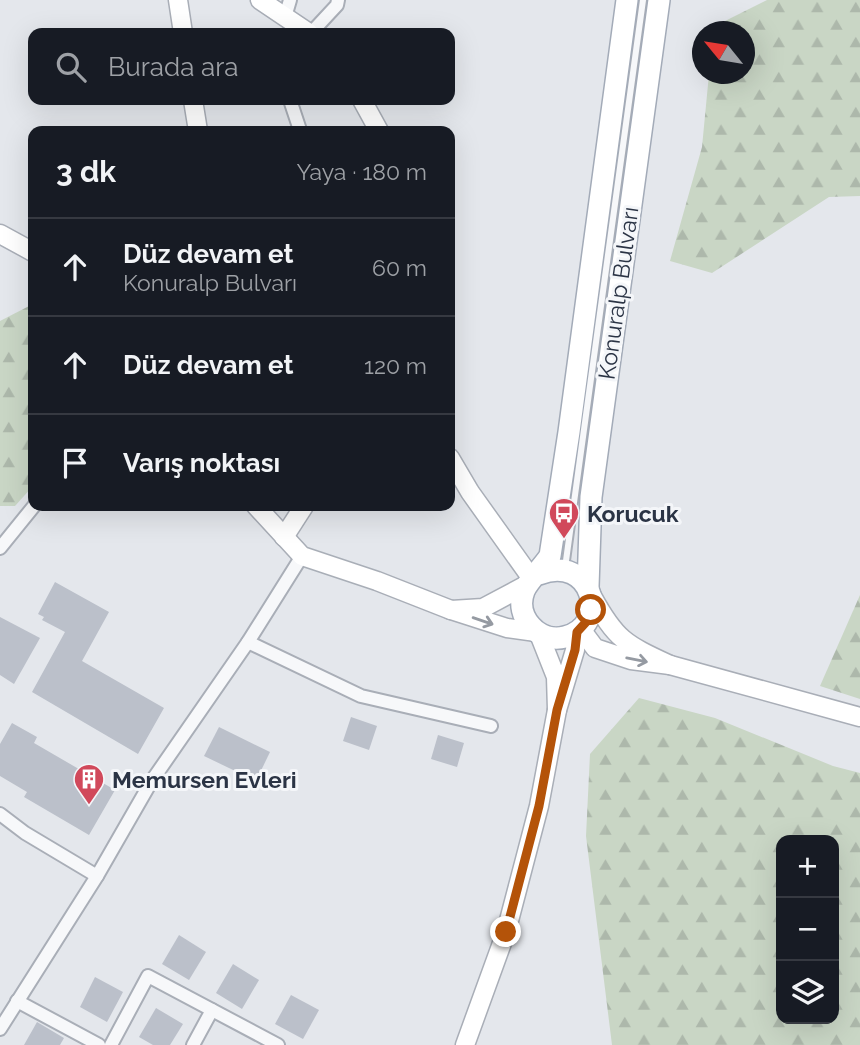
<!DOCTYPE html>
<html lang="tr">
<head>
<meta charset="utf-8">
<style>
  body { margin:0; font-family:Raleway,sans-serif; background:#242831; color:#f1f3f6 }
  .controls { position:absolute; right:21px; bottom:21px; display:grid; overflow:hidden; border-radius:14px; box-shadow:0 7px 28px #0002 }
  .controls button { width:63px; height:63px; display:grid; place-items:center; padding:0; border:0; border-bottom:2px solid #363941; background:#171b24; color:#f1f3f6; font:35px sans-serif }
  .compass { position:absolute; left:692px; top:21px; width:63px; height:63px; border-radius:50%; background:#171b24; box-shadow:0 7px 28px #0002; rotate:300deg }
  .stop { position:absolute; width:21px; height:21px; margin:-16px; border:5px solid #b45309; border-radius:50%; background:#fff }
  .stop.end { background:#b45309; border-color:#fff; box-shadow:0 2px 7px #0008 }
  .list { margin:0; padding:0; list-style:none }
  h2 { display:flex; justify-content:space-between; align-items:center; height:91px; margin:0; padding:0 28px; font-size:30px }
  h2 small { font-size:23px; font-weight:400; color:#9ea1a6 }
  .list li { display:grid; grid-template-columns:46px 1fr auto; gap:21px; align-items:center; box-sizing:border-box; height:98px; padding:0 28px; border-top:2px solid #363941 }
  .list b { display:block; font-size:26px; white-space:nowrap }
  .list p { margin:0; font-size:23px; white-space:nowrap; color:#9ea1a6 }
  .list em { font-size:23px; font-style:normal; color:#9ea1a6 }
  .icon { flex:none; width:38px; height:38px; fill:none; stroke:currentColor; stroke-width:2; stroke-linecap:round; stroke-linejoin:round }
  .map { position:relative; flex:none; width:860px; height:1045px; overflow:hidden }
  .search { position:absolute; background:#171b24; box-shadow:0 7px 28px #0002; left:28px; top:28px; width:427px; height:77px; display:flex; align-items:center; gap:18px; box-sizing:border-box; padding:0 24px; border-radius:14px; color:#9ea1a6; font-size:26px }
  .panel { position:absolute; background:#171b24; box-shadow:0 7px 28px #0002; left:28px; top:126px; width:427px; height:385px; border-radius:14px }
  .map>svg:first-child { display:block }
  .forest { fill:url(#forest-firs); fill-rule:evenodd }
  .building { fill:#bbc0ca }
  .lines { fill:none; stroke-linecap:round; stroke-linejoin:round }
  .lane-casing { stroke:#a9aeb7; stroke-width:10 }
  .street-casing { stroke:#a9aeb7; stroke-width:16 }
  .secondary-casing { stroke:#a9aeb7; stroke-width:21 }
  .primary-casing { stroke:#a3abb8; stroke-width:24 }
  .lane { stroke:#f7f8fa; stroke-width:6 }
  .street { stroke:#f7f8fa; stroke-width:12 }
  .secondary { stroke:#fff; stroke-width:18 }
  .primary { stroke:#fff; stroke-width:21 }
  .oneway { stroke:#959aa2 }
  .route { stroke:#b45309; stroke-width:9 }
  .labels { text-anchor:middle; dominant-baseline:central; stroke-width:6; stroke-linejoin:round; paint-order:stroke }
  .street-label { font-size:23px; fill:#2b3445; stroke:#f4f6f9 }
  .poi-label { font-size:23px; font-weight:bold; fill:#2b3445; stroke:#f4f6f9; text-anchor:start }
</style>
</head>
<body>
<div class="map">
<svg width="860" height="1045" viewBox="0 0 860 1045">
  <defs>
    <pattern id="forest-firs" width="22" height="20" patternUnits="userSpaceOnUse" patternTransform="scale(1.75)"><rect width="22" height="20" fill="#c9d6c5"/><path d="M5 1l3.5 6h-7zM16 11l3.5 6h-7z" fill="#adb8ab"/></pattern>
  </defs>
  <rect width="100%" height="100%" fill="#e4e7ec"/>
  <!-- forest -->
  <g class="forest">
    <polygon points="767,0 860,0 860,196 829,197 712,273 670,261 702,147 709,74 744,74 744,32 712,31 713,27"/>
    <polygon points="33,304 33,486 15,506 0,506 0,321"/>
    <polygon points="860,595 860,699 820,686"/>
    <path d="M 639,698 L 715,718 L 833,766 L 860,773 L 860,1045 L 612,1045 L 586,836 L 590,754 ZM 781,840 L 834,840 L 834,1019 L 781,1019 Z"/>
  </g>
  <!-- building -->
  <g class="building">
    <polygon points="55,582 109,612 82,661 164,708 138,754 32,692 65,632 42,620 44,617 38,614"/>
    <polygon points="0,617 40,638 14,684 0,675"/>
    <polygon points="351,717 377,726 369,750 343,741"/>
    <polygon points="12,723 37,737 34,743 115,790 89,835 24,797 27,792 0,776 0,744"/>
    <polygon points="219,727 270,752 256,781 204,756"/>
    <polygon points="438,735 464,743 457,767 431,759"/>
    <polygon points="179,935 206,952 189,980 162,964"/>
    <polygon points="233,964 259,980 242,1009 216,993"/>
    <polygon points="95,977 123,992 107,1022 80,1007"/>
    <polygon points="291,995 319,1010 303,1039 275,1024"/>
    <polygon points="156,1008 183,1024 170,1045 153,1045 139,1037"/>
    <polygon points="37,1022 64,1038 60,1045 24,1045"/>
  </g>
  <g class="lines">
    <!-- lane casing -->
    <g class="lane-casing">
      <polyline id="lane" points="565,568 643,0"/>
    </g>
    <!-- street casing -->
    <g class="street-casing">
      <g id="street">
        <polyline points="285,17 290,0"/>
        <polyline points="311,33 337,5 338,0"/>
        <polyline points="290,100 300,130 297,131"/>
        <polyline points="0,548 34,506"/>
        <polyline points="248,642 361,696 491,726"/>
        <polyline points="0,814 25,833 97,876"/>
        <polyline points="17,1001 99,1045"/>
        <polyline points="0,1029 97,876 151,782 248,642 302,556"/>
        <polyline points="111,1045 148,976 278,1045"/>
        <polyline points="193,1045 212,1010"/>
      </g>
    </g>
    <!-- secondary casing -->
    <g class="secondary-casing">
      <g id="secondary">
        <polyline points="178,0 183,33"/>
        <polyline points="260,0 309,33"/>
        <polyline points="193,100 198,131"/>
        <polyline points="362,100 379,131"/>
        <polyline points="0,234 33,252"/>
        <polyline points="450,458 470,492 532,579"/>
        <polyline points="256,506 302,556 377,581 451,610"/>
        <polyline points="284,537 304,506"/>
        <polyline points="528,584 483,608 451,610 507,628 536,632"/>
        <path d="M 580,628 L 595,648 L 631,660 L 670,665 C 625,644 616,640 592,596"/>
        <polyline points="539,634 556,677 557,710 575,650 577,632"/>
        <polyline points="670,665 860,717"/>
        <polyline points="465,1045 506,932 539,806 557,710"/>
      </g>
    </g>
    <!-- primary casing -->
    <g class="primary-casing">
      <g id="primary">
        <path d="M 539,574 C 592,553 612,625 565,637 C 539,644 514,617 524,591 C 528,581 543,567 550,556 L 569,432 L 627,0"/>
        <polyline points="588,587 591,497 659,0"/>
      </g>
    </g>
    <!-- lane -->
    <use href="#lane" class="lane"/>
    <!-- street -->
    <use href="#street" class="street"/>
    <!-- secondary -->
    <use href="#secondary" class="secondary"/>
    <!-- primary -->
    <use href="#primary" class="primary"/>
  </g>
  <!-- one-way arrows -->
  <defs><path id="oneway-shaft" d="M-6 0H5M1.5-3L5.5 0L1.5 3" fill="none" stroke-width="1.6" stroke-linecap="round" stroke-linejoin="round" transform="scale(1.75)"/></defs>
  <g class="oneway">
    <use href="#oneway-shaft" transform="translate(483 621) rotate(19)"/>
    <use href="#oneway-shaft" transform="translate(637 660) rotate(11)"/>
  </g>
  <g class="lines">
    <!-- route -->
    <polyline class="route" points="506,932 539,806 557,710 575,650 577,632 587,621 591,610"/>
  </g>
  <!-- icons -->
  <defs>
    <g id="bus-pin" transform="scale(1.575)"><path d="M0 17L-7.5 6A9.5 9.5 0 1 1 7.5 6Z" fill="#d1495b" stroke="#f4f6f9"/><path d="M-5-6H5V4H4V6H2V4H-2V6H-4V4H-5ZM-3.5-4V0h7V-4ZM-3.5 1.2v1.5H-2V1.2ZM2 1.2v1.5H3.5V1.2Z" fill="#fff"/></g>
    <g id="building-pin" transform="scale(1.575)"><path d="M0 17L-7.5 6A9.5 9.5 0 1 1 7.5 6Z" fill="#d1495b" stroke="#f4f6f9"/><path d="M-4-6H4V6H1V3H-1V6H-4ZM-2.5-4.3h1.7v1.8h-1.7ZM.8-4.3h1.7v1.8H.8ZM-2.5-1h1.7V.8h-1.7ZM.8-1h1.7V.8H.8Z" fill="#fff"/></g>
  </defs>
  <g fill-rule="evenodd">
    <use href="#bus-pin" x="564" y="513"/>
    <use href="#building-pin" x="89" y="779"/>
  </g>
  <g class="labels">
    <!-- street labels -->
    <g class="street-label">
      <text transform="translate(618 293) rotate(-82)">Konuralp Bulvarı</text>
    </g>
    <!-- poi labels -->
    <g class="poi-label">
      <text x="587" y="513">Korucuk</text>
      <text x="112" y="779">Memursen Evleri</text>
    </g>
  </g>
</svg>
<div class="controls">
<button>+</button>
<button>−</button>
<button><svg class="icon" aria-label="layers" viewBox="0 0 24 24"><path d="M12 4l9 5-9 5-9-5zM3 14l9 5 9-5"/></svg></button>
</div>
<svg class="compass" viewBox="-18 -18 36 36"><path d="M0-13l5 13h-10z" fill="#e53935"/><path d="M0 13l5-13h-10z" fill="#9ea1a6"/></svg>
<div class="stop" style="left:591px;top:610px"></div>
<div class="stop end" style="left:506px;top:932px"></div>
<div class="search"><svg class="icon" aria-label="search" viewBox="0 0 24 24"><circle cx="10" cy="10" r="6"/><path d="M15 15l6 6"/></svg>Burada ara</div>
<section class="panel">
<h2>3 dk<small>Yaya · 180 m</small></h2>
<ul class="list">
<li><svg class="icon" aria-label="ahead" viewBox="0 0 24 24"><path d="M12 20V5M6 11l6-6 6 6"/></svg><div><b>Düz devam et</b><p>Konuralp Bulvarı</p></div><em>60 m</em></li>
<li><svg class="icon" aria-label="ahead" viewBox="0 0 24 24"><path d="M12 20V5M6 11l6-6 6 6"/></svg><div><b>Düz devam et</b></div><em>120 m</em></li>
<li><svg class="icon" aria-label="arrive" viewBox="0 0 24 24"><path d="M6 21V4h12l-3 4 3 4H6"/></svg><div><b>Varış noktası</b></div></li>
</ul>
</section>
</div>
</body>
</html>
